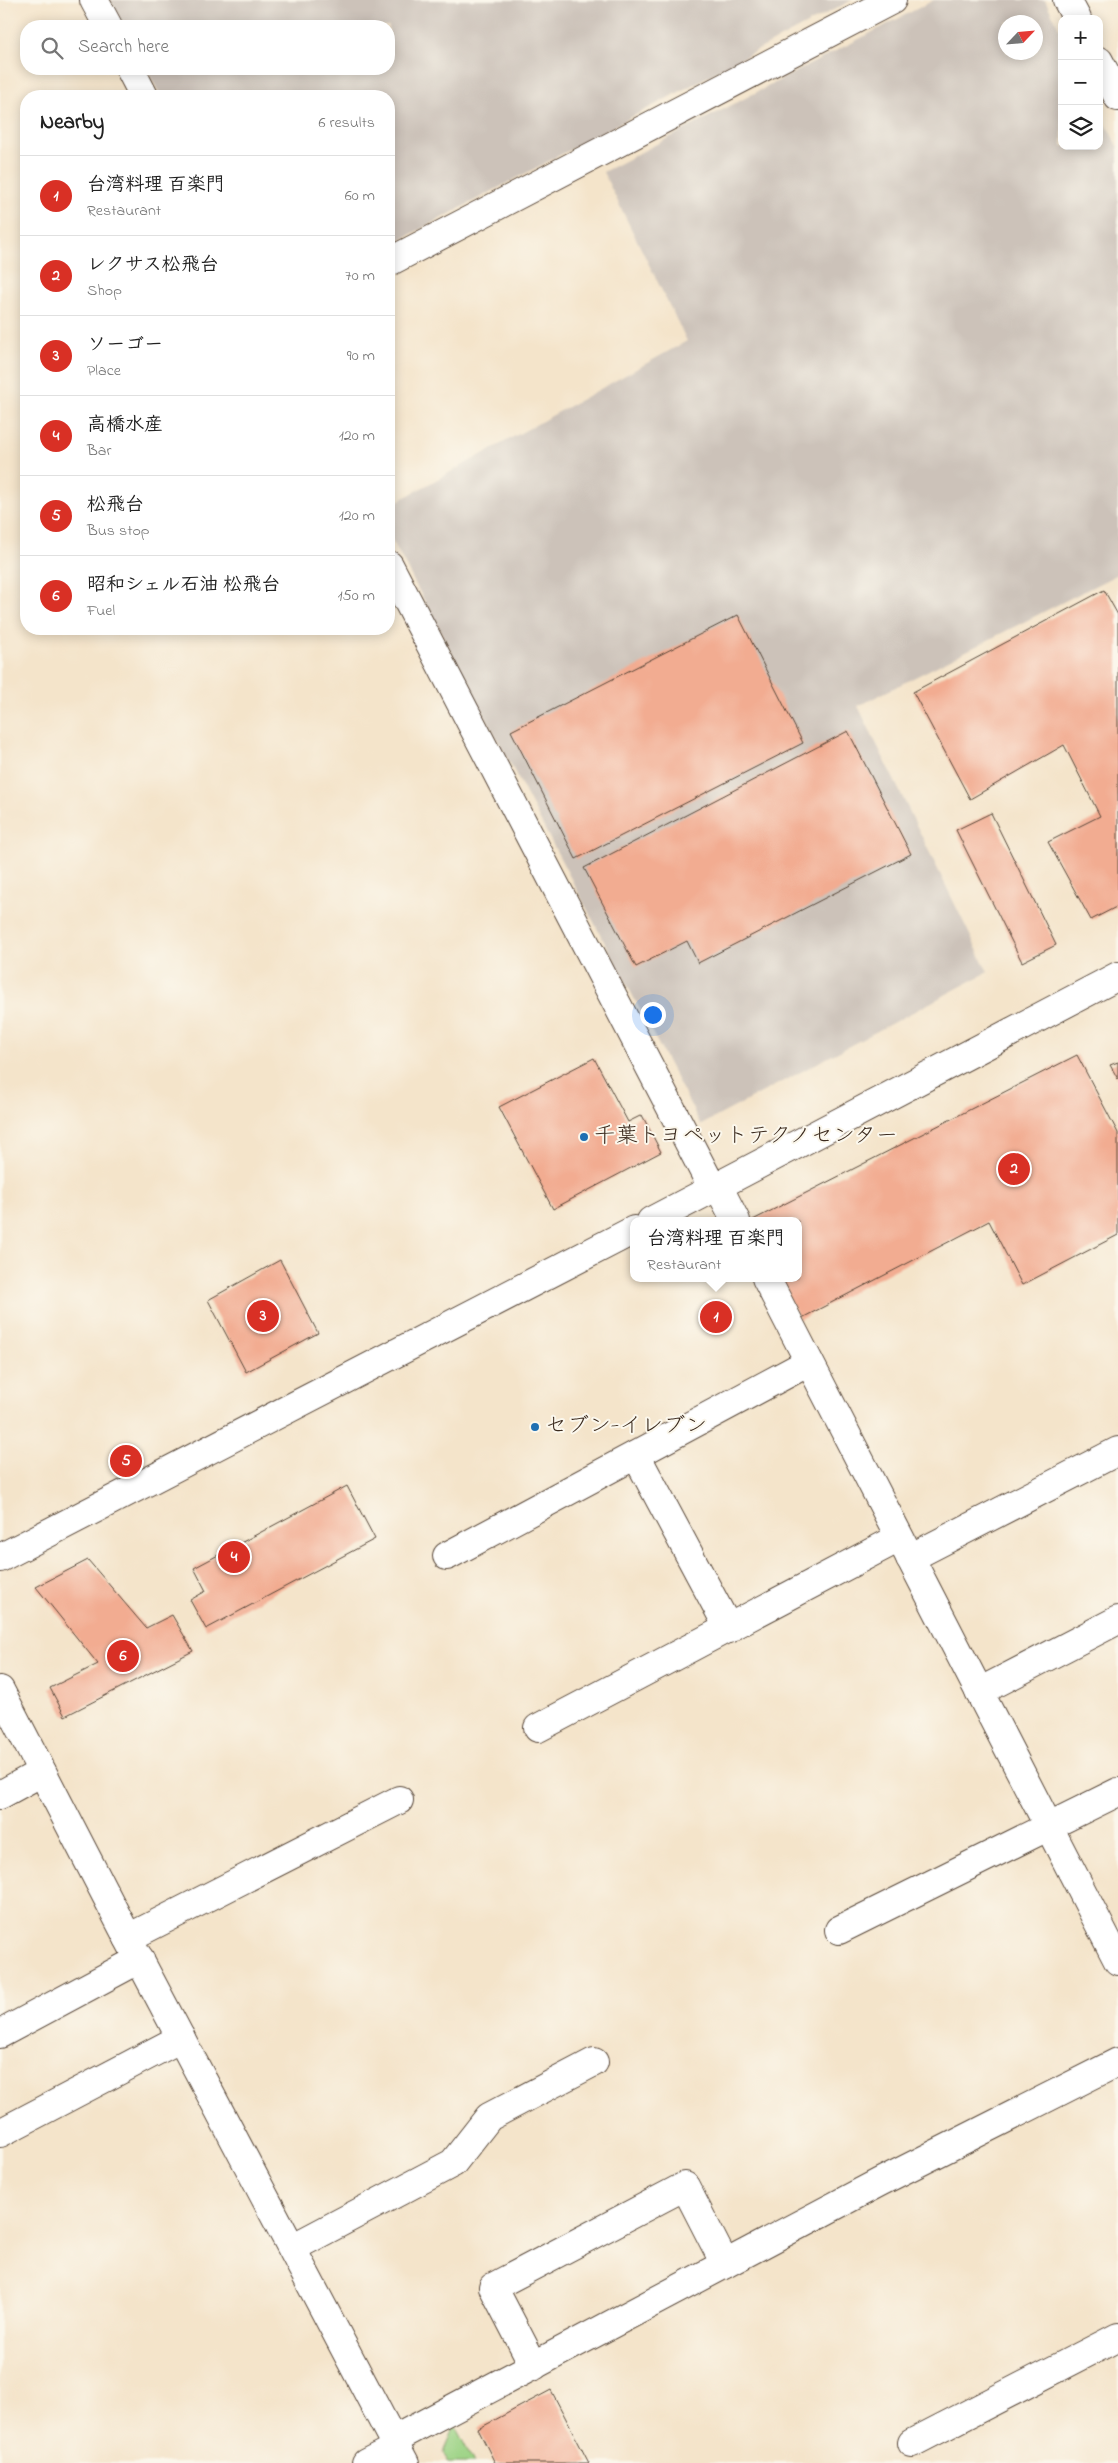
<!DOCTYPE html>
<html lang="en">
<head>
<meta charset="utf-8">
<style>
  body { margin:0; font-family:"Indie Flower","Klee One",sans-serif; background:#f2f2f2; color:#222 }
  .controls { position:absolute; right:15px; top:15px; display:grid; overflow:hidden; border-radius:10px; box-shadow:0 2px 12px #0003 }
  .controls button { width:45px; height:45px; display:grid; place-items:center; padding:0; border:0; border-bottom:1px solid #e0e0e0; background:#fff; color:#222; font:25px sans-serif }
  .compass { position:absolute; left:998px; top:15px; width:45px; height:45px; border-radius:50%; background:#fff; box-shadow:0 2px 12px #0003; rotate:64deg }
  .you { position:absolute; left:652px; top:1014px; width:18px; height:18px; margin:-12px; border:4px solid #fff; border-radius:50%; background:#1a73e8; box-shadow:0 0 0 8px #1a73e833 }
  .badge { display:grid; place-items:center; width:32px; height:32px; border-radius:50%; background:#d93025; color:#fff; font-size:16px; font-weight:700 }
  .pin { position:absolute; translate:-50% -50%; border:2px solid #fff; box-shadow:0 1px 5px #0006 }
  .popup { position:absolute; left:630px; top:1217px; width:172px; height:65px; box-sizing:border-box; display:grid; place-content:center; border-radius:10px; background:#fff; filter:drop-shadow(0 1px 4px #0005); font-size:16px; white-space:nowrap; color:#767676 }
  .popup b { font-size:19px; color:#222 }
  .popup::after { content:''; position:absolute; left:50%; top:100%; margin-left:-10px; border:10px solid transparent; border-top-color:#fff }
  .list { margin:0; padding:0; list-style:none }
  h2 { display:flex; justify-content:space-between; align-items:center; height:65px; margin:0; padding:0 20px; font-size:21px }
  h2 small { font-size:16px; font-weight:400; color:#767676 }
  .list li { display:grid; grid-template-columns:32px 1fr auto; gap:15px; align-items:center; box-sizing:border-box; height:80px; padding:0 20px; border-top:1px solid #e0e0e0 }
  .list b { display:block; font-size:19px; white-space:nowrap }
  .list p { margin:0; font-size:16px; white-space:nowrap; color:#767676 }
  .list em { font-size:16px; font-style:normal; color:#767676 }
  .icon { flex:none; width:28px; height:28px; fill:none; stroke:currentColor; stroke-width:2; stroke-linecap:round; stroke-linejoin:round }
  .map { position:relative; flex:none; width:1118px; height:2463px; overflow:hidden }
  .search { position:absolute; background:#fff; box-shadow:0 2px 12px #0003; left:20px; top:20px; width:375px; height:55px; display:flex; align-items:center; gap:12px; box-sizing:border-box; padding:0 18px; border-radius:20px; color:#767676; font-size:19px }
  .panel { position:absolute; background:#fff; box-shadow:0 2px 12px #0003; left:20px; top:90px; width:375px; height:545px; border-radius:20px }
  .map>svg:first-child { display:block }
  .industrial { fill:#ccc2b9; fill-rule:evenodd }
  .green { fill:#9cd385; stroke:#6c7e52 }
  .building { fill:#f2ac91 }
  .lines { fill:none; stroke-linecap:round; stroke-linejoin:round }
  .minor-casing { stroke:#574638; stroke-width:30 }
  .minor { stroke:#fff; stroke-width:28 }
  .poi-dot { fill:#1f6fb2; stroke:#fbf7ec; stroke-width:2 }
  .labels { text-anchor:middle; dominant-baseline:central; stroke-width:4; stroke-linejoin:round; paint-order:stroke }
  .poi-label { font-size:22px; fill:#3b2a1e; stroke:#fbf7ec; text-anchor:start }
</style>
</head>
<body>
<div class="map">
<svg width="1118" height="2463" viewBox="0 0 1118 2463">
  <rect width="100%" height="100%" fill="#fbf7ec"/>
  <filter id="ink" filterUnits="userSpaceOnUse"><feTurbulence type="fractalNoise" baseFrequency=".02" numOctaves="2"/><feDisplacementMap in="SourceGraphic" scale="10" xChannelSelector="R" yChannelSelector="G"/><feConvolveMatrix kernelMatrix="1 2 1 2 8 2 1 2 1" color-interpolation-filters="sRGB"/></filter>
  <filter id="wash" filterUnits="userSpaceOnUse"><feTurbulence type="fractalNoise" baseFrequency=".0096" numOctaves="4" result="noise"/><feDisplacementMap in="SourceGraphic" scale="20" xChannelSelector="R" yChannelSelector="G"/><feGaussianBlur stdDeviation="1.12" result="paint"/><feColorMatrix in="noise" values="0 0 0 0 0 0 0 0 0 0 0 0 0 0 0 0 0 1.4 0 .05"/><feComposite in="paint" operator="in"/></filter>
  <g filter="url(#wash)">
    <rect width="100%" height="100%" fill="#f4e4ca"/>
    <!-- industrial -->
    <g class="industrial">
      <polygon points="110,0 852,0 389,246 389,96 161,96 146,69 389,69 389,26 124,26"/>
      <path d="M 934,0 L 1045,0 L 1062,34 L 1062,146 L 1099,146 L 1099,110 L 1118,148 L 1118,574 L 858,706 L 988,972 L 701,1125 L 389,534 L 389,506 L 687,341 L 603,172 ZM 1006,22 L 1036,22 L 1036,52 L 1006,52 Z"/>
    </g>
    <!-- green -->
    <polygon class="green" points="454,2424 474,2463 449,2463 443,2453"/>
    <g id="blocks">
      <!-- building -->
      <g class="building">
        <polygon points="1104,590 1118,615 1118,906 1091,920 1048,842 1100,816 1064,745 970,799 913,692"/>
        <polygon points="738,615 803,743 576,859 511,731"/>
        <polygon points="848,731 911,854 698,963 687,941 636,967 584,868"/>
        <polygon points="991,813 1056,945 1022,962 956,830"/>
        <polygon points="1077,1055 1118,1133 1118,1235 1022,1285 989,1221 800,1319 777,1278 798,1278 798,1221 751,1221"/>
        <polygon points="594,1058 628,1122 642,1115 661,1152 553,1209 499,1107"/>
        <polygon points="1118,1062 1118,1079 1110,1065"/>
        <polygon points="280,1260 318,1333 246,1372 208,1300"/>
        <polygon points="347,1486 375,1539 206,1629 190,1600 206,1591 194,1568"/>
        <polygon points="88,1560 146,1628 172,1615 193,1651 65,1716 50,1688 98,1664 36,1587"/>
        <polygon points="551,2390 589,2463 495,2463 478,2429"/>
      </g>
    </g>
  </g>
  <g filter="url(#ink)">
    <use href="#blocks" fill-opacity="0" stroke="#574638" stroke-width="1"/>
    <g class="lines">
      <!-- minor casing -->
      <g class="minor-casing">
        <g id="minor">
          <polyline points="94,0 108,26"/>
          <polyline points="1067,0 1077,19"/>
          <polyline points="1099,61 1118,97"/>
          <polyline points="130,69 144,96"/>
          <polyline points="389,262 892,0"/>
          <polyline points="389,565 713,1189"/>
          <polyline points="718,1186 736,1221"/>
          <polyline points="651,1221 1118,976"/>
          <polyline points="766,1278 1118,1961"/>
          <polyline points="636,1455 729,1629"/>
          <polyline points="447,1556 809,1362"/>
          <polyline points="0,1558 634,1230"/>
          <polyline points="910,1558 1118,1451"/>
          <polyline points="0,1690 128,1938 405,2463"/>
          <polyline points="979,1692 1118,1620"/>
          <polyline points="538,1728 899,1538"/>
          <polyline points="0,1795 42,1772"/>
          <polyline points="839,1930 1118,1792"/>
          <polyline points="128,1938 399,1800"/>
          <polyline points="0,2034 140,1959"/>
          <polyline points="0,2133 181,2038"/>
          <polyline points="292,2248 453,2163 489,2117 594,2062"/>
          <polyline points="534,2366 493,2287 685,2186 725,2264"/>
          <polyline points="393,2440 880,2182 1118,2062"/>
          <polyline points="912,2443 1118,2337"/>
          <polyline points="366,2463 397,2447"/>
        </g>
      </g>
      <!-- minor -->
      <use href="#minor" class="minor"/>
    </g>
  </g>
  <!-- markers -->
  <g class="poi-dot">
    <circle cx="584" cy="1137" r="5"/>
    <circle cx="535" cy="1427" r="5"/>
  </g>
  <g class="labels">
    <!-- poi labels -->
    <g class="poi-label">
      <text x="594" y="1137">千葉トヨペットテクノセンター</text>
      <text x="545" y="1427">セブン-イレブン</text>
    </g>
  </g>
</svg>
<div class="controls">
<button>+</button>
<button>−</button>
<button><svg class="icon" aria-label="layers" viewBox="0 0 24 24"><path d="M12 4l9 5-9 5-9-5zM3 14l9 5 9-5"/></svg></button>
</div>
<svg class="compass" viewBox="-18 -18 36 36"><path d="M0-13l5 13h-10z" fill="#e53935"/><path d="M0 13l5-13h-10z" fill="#767676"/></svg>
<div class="you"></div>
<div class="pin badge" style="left:716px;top:1317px">1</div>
<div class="popup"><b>台湾料理 百楽門</b>Restaurant</div>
<div class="pin badge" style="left:1014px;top:1169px">2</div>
<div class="pin badge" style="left:263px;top:1316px">3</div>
<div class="pin badge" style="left:234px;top:1557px">4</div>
<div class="pin badge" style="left:126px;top:1461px">5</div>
<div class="pin badge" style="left:123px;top:1656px">6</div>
<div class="search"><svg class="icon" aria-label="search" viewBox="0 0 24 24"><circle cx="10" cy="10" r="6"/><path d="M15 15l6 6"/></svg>Search here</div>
<section class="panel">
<h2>Nearby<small>6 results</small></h2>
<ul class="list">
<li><span class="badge">1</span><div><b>台湾料理 百楽門</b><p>Restaurant</p></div><em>60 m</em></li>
<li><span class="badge">2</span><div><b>レクサス松飛台</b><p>Shop</p></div><em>70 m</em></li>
<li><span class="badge">3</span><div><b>ソーゴー</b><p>Place</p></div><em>90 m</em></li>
<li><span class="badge">4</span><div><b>高橋水産</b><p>Bar</p></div><em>120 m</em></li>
<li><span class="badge">5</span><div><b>松飛台</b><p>Bus stop</p></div><em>120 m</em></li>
<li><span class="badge">6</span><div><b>昭和シェル石油 松飛台</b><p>Fuel</p></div><em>150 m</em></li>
</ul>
</section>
</div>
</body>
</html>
